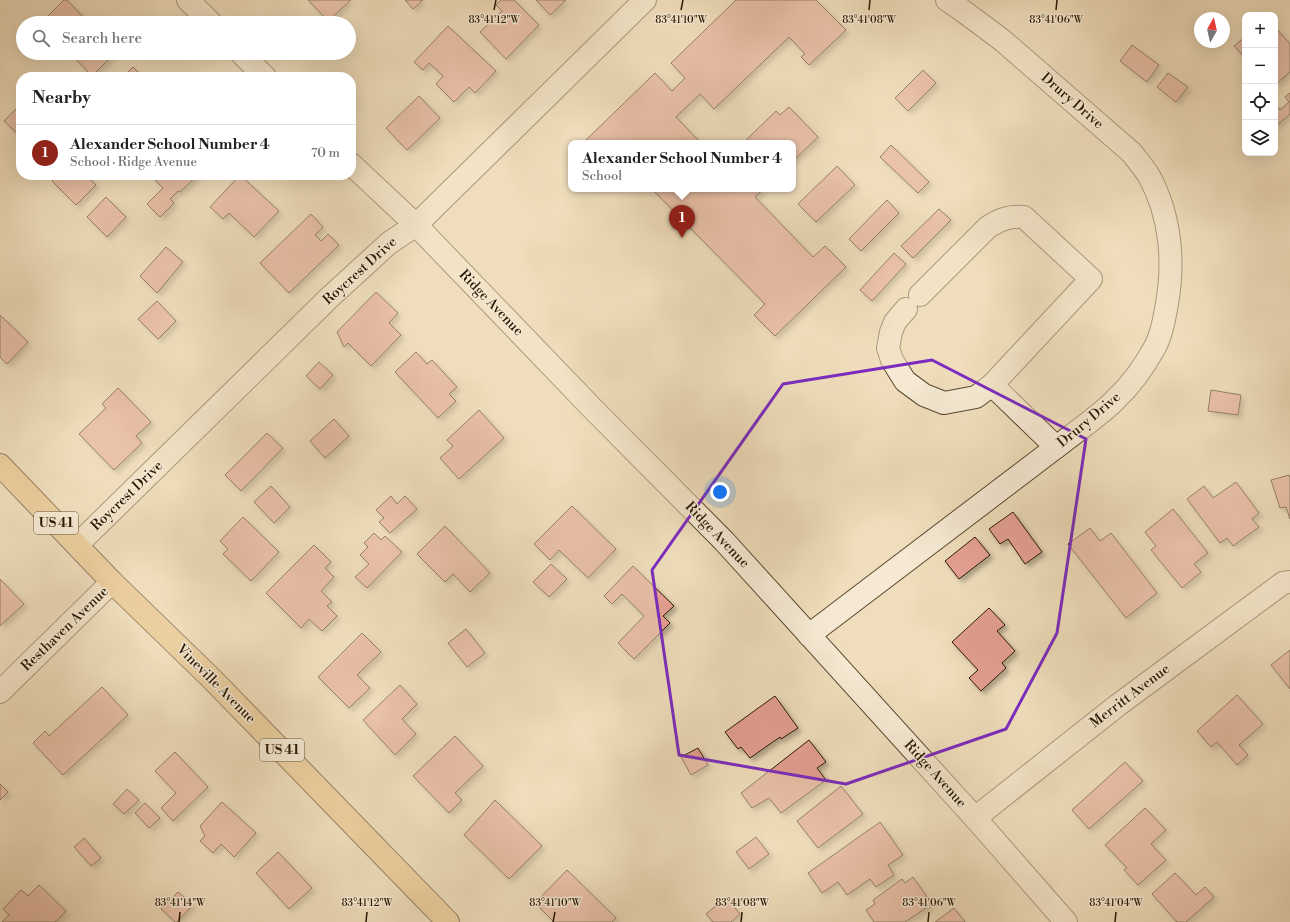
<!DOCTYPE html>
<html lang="en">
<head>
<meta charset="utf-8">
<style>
  body { margin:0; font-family:"Libre Bodoni",serif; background:#f2f2f2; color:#202124 }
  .controls { position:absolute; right:12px; top:12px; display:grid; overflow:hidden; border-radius:8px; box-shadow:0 4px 16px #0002 }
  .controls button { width:36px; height:36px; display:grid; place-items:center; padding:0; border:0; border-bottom:1px solid #e0e0e0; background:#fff; color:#202124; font:20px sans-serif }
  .compass { position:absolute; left:1194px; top:12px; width:36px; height:36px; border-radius:50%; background:#fff; box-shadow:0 4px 16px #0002; rotate:8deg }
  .you { position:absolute; left:720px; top:492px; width:14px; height:14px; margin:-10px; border:3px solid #fff; border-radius:50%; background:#1a73e8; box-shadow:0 0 0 6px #1a73e833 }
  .badge { display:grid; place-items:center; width:26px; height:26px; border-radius:50%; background:#8f2418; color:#fff; font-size:13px; font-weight:700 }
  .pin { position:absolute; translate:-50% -33px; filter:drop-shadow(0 1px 2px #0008) }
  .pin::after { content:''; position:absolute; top:21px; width:14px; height:12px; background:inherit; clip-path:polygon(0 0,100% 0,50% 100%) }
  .popup { position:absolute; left:568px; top:140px; width:228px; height:52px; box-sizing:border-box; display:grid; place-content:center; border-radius:8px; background:#fff; filter:drop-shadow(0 1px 3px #0005); font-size:13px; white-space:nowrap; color:#757577 }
  .popup b { font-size:15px; color:#202124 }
  .popup::after { content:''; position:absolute; left:50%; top:100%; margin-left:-8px; border:8px solid transparent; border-top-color:#fff }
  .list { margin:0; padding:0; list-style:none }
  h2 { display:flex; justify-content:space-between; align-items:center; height:52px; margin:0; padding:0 16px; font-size:17px }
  h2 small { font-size:13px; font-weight:400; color:#757577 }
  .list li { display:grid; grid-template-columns:26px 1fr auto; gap:12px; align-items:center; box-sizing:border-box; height:56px; padding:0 16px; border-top:1px solid #e0e0e0 }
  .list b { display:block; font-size:15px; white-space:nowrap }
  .list p { margin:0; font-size:13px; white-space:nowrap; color:#757577 }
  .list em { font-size:13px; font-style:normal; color:#757577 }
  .icon { flex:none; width:22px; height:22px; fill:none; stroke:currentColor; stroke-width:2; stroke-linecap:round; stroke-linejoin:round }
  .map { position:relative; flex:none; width:1290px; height:922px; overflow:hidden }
  .search { position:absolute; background:#fff; box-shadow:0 4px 16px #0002; left:16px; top:16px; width:340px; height:44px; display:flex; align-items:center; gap:10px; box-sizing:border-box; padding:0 14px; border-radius:22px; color:#757577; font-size:15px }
  .panel { position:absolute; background:#fff; box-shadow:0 4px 16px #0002; left:16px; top:72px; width:340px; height:108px; border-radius:16px }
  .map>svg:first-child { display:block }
  .building { fill:#e5a093; stroke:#2a1702; filter:url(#shadow) }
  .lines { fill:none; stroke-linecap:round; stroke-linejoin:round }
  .minor-casing { stroke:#5b4830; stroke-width:24 }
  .major-casing { stroke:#2a1702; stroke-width:24 }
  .minor { stroke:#f5e9d3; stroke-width:22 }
  .major { stroke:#e8be7e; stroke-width:22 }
  .marked { fill:none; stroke:#7b2cbf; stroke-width:3; stroke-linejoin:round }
  .ticks { fill:none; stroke:#2a1702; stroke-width:1.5 }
  .labels { text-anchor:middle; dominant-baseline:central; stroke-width:3; stroke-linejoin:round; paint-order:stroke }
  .shield { fill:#f5e9d3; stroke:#675641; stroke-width:1 }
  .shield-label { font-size:13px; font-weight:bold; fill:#2a1702 }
  .street-label { font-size:14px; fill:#2a1702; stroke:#f5e9d3 }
  .ticks-label { font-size:10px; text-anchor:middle; fill:#2a1702; stroke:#f5e9d3; stroke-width:3; stroke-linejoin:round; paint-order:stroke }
</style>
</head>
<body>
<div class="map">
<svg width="1290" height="922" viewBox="0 0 1290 922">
  <defs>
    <filter id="shadow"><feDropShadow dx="3.5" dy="3.5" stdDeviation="2" flood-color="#0004"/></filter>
  </defs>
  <rect width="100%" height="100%" fill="#efddbb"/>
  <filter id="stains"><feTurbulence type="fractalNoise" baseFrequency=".005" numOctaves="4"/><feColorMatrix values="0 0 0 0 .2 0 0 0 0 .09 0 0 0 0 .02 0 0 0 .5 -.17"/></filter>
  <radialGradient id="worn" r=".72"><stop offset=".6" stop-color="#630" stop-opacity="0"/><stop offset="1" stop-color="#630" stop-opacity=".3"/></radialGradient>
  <!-- building -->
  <g class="building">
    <polygon points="64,0 67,0 89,23 47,23 44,20"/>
    <polygon points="308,0 351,0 328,21"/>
    <polygon points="405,0 423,0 413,9"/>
    <polygon points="501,0 514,0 539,25 506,59 480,32 502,11 496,5"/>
    <polygon points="536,0 566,0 550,15"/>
    <polygon points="736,0 816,0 846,30 809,65 801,57 805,54 789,37 714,109 700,94 676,117 701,143 586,143 585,141 655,73 672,91 685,78 671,63"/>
    <polygon points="448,26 496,71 475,93 469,87 454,102 436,84 443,76 429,63 423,70 414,62"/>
    <polygon points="1275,27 1290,44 1290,72 1275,85"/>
    <polygon points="1245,37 1245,58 1234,46"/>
    <polygon points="1132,45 1159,65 1147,82 1120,61"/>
    <polygon points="70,53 115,53 92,76"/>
    <polygon points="133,67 143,77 123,77"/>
    <polygon points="923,70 936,83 908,111 895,98"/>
    <polygon points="1168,73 1188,87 1176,102 1157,87"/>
    <polygon points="1290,93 1290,114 1275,127 1275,104 1280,110 1289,102 1285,97"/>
    <polygon points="419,96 440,118 407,150 386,128"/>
    <polygon points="19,106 21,108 21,137 4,121"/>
    <polygon points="789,107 818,137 793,161 793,143 743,143 776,111 780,115"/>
    <polygon points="891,145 929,182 918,193 880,157"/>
    <polygon points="837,166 855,185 816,222 798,204"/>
    <polygon points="58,175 85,175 96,185 76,205 52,181"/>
    <polygon points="155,175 198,175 180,192 178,191 170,199 174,203 160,217 147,204 163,188 152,177"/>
    <polygon points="240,175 279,211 254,237 229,213 223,219 210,207"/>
    <polygon points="652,189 764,189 755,197 813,257 825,246 846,267 775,336 754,315 765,304"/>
    <polygon points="106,197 126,217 107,237 87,217"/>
    <polygon points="887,200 899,213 861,251 849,239"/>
    <polygon points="939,209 951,220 913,258 901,246"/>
    <polygon points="311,214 323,227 315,235 321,241 328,234 339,245 289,293 260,263"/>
    <polygon points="166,247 183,262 157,293 140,276"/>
    <polygon points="894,253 906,264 872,301 860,290"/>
    <polygon points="376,292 398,313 389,323 401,335 371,366 348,343 344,347 337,332"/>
    <polygon points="157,301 176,321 158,339 138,319"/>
    <polygon points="0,315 28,342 7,364 0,357"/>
    <polygon points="416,352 427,364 432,360 457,387 449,394 456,401 438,418 395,372"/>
    <polygon points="319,362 333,375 320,389 306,376"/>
    <polygon points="118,388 151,422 136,436 142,443 114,470 79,434 106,408 102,404"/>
    <polygon points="1211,390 1241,395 1238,415 1208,411"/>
    <polygon points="479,410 504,438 459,479 440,458 453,446 447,440"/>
    <polygon points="334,419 349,436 325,458 310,441"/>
    <polygon points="267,433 283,448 241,491 225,475"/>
    <polygon points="1289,475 1290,478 1290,519 1286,507 1280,508 1271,480"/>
    <polygon points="1236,482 1259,513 1252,519 1259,527 1233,546 1227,538 1220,543 1187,499 1204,486 1213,498"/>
    <polygon points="271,486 290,507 274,523 254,502"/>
    <polygon points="391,496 397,504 405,496 417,509 390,533 379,522 384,518 376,510"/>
    <polygon points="572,506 616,549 588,578 559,550 550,560 534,544"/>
    <polygon points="1173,509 1208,553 1194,564 1201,572 1182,588 1151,550 1156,546 1145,532"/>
    <polygon points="1013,512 1042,552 1025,564 1008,539 1000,544 989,529"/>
    <polygon points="243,517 279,552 251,581 223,554 228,549 220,541"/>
    <polygon points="445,526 490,573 470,592 453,574 445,582 417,554"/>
    <polygon points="1090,528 1100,541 1111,533 1157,593 1126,618 1068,544"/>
    <polygon points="374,533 381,540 385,536 402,552 367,588 355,577 369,564 360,555 368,547 364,543"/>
    <polygon points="975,537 990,555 959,579 945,561"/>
    <polygon points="314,545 331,562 325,568 334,577 321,591 332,602 327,606 337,616 322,631 309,619 301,628 266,593"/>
    <polygon points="551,564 567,579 549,597 533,582"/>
    <polygon points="633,566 674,606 663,616 670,623 634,659 618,643 644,616 622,594 612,604 604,596"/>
    <polygon points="0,579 24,604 0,626"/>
    <polygon points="989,608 1005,625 997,631 1015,651 1002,663 1006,668 981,691 969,678 978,670 952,642"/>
    <polygon points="466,629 485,653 467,667 448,643"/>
    <polygon points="362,633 381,652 357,675 370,688 349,708 318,677"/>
    <polygon points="1290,650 1290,689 1271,665"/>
    <polygon points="400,685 417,704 402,719 416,734 395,755 363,720"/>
    <polygon points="102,687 128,715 63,775 33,743 45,731 49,736"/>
    <polygon points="1237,695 1263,724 1239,745 1248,755 1237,765 1217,742 1211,747 1197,731"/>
    <polygon points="775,696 798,728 781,739 780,737 750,758 741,747 738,749 725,732"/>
    <polygon points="455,736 483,766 455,793 462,800 449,813 413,776"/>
    <polygon points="809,740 826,762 817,768 826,780 781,813 769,798 752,808 741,793"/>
    <polygon points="698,748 708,765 691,775 681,757"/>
    <polygon points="175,752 208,787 173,821 161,808 176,793 155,771"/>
    <polygon points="1125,762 1143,781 1089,829 1072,810"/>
    <polygon points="0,784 8,792 0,800"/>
    <polygon points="841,786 863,814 818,848 797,821"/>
    <polygon points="127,789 139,800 124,814 113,804"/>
    <polygon points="495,800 542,846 509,879 464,835"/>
    <polygon points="222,802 256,833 234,857 221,844 213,853 200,841 205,836 200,826"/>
    <polygon points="145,803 160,818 149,828 135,813"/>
    <polygon points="1145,808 1166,830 1151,844 1166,860 1138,885 1124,870 1127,868 1105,845"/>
    <polygon points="880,822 903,855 888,865 894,875 876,887 870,879 847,895 838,882 822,893 808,873"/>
    <polygon points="756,837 769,854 749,869 736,852"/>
    <polygon points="84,838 101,858 91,866 74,847"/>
    <polygon points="278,852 312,888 289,909 256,873"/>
    <polygon points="567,870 616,918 612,922 554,922 535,903"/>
    <polygon points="1175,873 1196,895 1205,887 1214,897 1186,922 1177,922 1152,894"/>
    <polygon points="913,877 932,904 905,922 874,922 866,910 875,904 873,900 902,879 905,883"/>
    <polygon points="39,885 66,911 55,922 2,922 9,915 3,909 21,890 28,896"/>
    <polygon points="178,892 193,905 177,922 175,922 161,909"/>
    <polygon points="726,897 740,914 731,922 713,922 706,914"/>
    <polygon points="954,908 965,922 935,922"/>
  </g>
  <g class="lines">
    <!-- minor casing -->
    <g class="minor-casing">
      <g id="minor">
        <polyline points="188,0 211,23"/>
        <polyline points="241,53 265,77"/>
        <polyline points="351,164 416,225 593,409 724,541 975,818 1066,922"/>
        <path d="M 920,295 L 988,227 C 1001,219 1009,216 1024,217 L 1091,279 L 992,385 L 1056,447"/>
        <polyline points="906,309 895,322 891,332 888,348 892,360 905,381 924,395 944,403 976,397 992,385"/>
        <polyline points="77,545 330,297 389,243 416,225 645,0"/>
        <path d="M 809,635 L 1092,420 C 1100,413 1110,406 1117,398 C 1132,384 1145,365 1155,347 C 1161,336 1164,321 1166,309 C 1175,264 1171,216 1149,176 C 1144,168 1138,161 1132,153 L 1002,40 L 959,8 L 947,0"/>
        <polyline points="0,692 112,582"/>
        <polyline points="975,818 1118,705 1283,583 1290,582"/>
      </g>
    </g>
    <!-- major casing -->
    <g class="major-casing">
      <polyline id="major" points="0,465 112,582 211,678 448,922"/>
    </g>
    <!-- minor -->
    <use href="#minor" class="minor"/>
    <!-- major -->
    <use href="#major" class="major"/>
  </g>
  <!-- marked area -->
  <path d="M0 0H1290V922H0ZM 932,360 L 1086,439 L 1057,633 L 1006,729 L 846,784 L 679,755 L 652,570 L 783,384 Z" fill="#efddbb" fill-opacity=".55" fill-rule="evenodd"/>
  <path class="marked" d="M 932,360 L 1086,439 L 1057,633 L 1006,729 L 846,784 L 679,755 L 652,570 L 783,384 Z"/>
  <!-- ticks -->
  <path class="ticks" d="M 494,10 L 496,0M 681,10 L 683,0M 869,10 L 870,0M 1056,10 L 1057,0M 179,922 L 180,912M 366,922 L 367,912M 553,922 L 555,912M 741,922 L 742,912M 928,922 L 929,912M 1115,922 L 1116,912"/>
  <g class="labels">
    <!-- shield labels -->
    <g class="shield">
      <rect x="34" y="512" width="44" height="22" rx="3"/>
      <rect x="260" y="739" width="44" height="22" rx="3"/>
    </g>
    <g class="shield-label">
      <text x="56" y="523">US 41</text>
      <text x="282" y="750">US 41</text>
    </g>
    <!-- street labels -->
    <g class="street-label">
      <text transform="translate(1072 101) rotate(41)">Drury Drive</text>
      <text transform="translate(360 271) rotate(-42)">Roycrest Drive</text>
      <text transform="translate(491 303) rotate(46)">Ridge Avenue</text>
      <text transform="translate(1089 420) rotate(-40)">Drury Drive</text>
      <text transform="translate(127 496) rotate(-44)">Roycrest Drive</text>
      <text transform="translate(717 535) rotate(46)">Ridge Avenue</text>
      <text transform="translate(65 629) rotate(-44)">Resthaven Avenue</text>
      <text transform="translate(216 684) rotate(45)">Vineville Avenue</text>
      <text transform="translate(1130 696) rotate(-37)">Merritt Avenue</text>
      <text transform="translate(935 774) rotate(48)">Ridge Avenue</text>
    </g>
  </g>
  <g class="ticks-label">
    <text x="494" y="23">83°41'12"W</text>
    <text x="681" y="23">83°41'10"W</text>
    <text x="869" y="23">83°41'08"W</text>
    <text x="1056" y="23">83°41'06"W</text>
    <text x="180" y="906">83°41'14"W</text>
    <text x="367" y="906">83°41'12"W</text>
    <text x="555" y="906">83°41'10"W</text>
    <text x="742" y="906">83°41'08"W</text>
    <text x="929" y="906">83°41'06"W</text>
    <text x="1116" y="906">83°41'04"W</text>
  </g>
  <rect width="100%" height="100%" filter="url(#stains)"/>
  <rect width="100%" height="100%" fill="url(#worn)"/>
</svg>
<div class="controls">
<button>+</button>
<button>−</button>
<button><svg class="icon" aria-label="locate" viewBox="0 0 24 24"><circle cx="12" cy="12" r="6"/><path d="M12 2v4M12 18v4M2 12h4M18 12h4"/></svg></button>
<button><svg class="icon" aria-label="layers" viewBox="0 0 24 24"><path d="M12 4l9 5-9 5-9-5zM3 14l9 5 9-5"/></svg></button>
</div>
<svg class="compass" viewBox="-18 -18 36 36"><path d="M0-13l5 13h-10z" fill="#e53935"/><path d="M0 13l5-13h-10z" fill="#757577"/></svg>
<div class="you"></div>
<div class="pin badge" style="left:682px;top:238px">1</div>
<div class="popup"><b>Alexander School Number 4</b>School</div>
<div class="search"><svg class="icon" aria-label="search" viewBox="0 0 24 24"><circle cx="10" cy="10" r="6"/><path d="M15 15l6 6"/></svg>Search here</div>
<section class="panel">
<h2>Nearby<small></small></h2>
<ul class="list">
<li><span class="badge">1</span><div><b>Alexander School Number 4</b><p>School · Ridge Avenue</p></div><em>70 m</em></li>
</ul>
</section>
</div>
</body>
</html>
